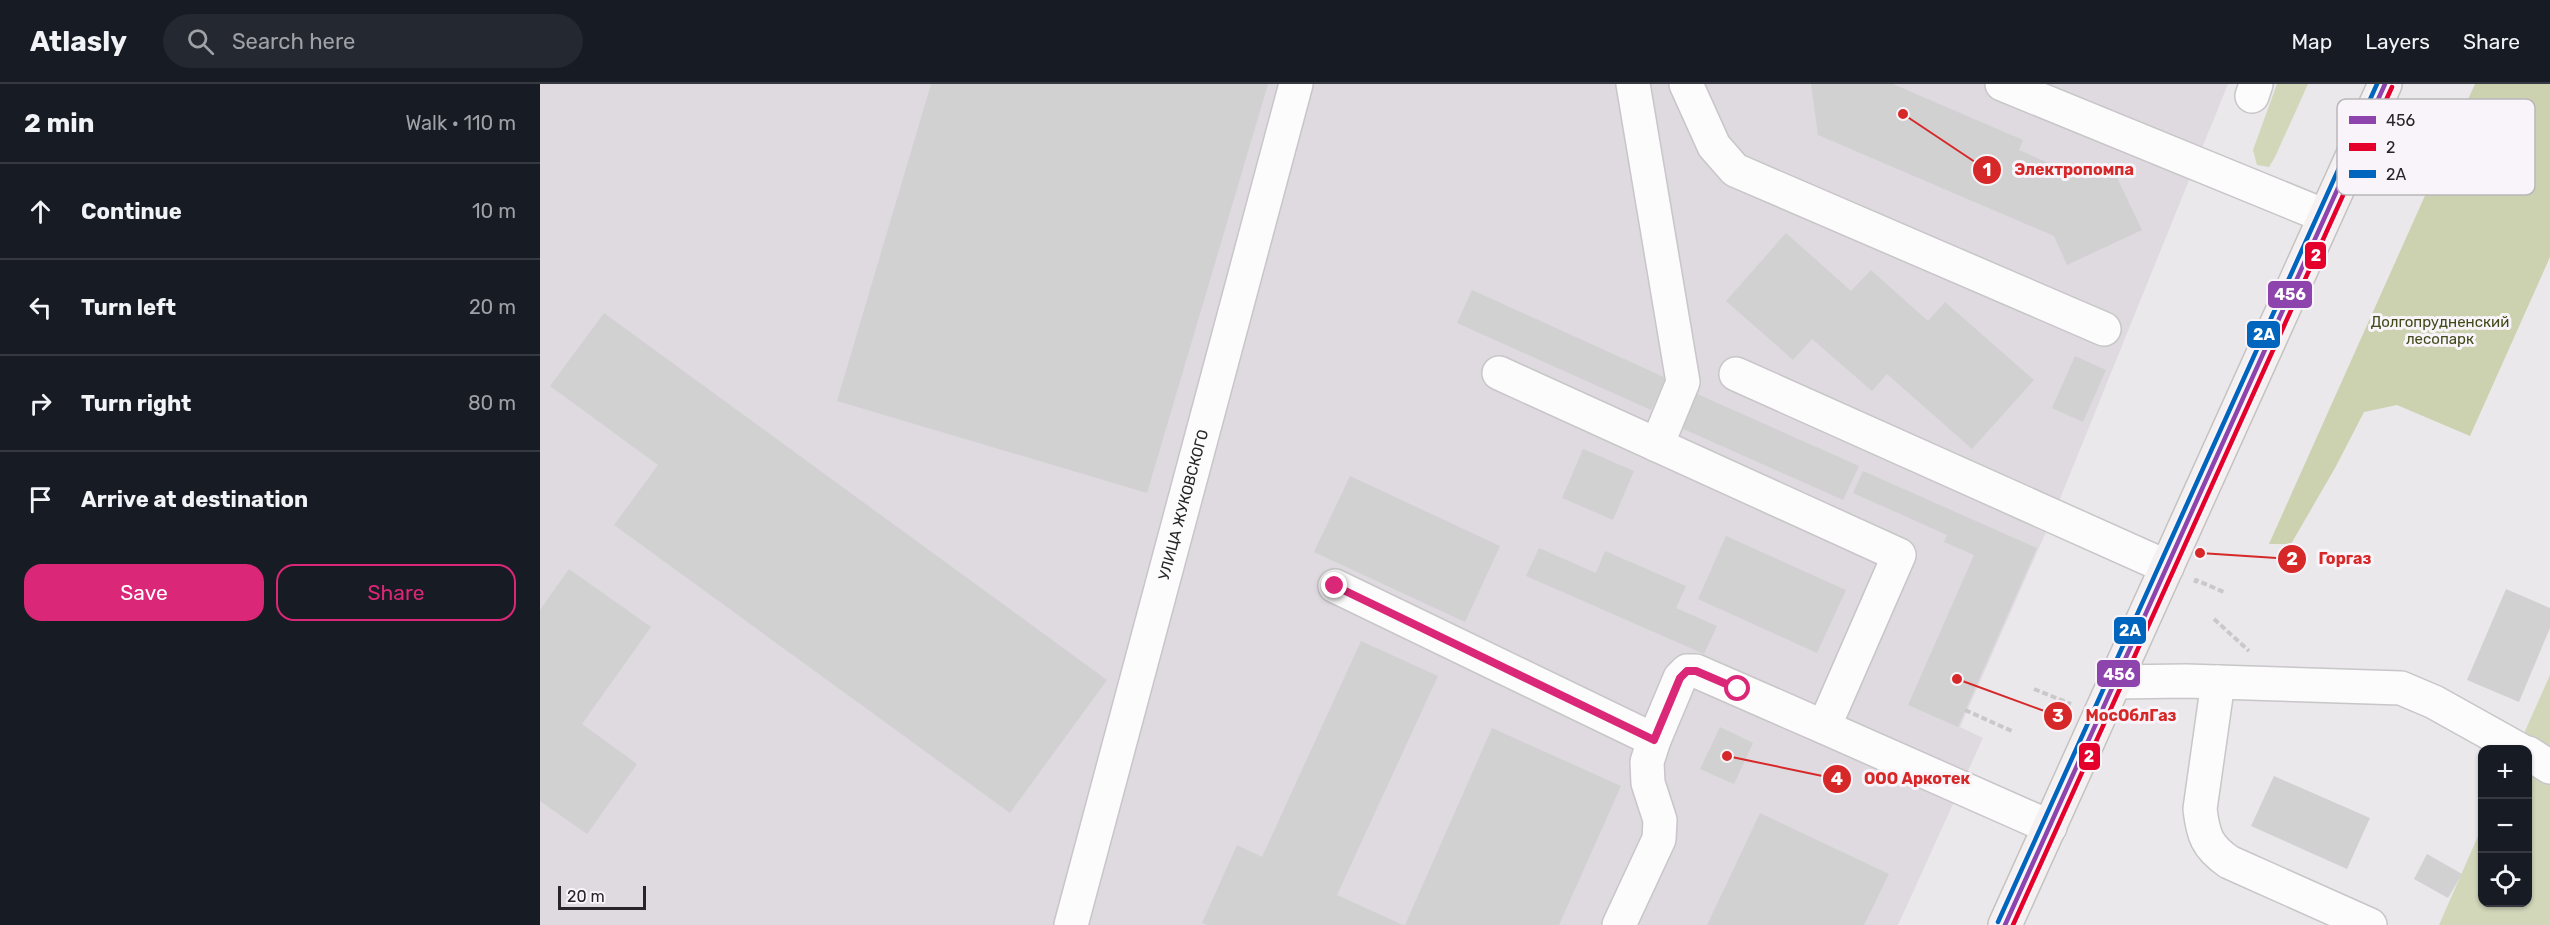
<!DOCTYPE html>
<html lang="en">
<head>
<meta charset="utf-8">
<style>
  body { margin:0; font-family:Rubik,sans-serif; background:#242831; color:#f1f3f6 }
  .controls { position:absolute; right:18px; bottom:18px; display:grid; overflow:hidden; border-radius:12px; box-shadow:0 2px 4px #0004 }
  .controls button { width:54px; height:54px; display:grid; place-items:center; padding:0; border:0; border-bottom:2px solid #363941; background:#171b24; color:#f1f3f6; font:30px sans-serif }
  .scale { position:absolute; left:18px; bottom:15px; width:88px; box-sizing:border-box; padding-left:6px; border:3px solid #272527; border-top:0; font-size:16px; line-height:21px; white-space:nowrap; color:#272527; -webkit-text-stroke:4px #f8f4f9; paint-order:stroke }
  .stop { position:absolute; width:18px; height:18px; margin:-14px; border:4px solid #db2777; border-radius:50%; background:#fff }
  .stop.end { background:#db2777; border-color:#fff; box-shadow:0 2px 6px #0008 }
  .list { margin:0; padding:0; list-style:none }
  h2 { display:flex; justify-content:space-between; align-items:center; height:78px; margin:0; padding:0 24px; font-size:26px }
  h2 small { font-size:20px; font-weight:400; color:#9ea1a6 }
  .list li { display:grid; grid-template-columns:39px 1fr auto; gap:18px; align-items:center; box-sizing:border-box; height:96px; padding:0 24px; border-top:2px solid #363941 }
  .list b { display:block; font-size:22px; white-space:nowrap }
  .list em { font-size:20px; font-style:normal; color:#9ea1a6 }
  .actions { display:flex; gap:12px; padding:18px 24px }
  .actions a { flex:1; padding:14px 0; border:2px solid #db2777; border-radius:18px; text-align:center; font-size:21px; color:#db2777 }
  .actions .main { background:#db2777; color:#fff }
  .icon { flex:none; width:33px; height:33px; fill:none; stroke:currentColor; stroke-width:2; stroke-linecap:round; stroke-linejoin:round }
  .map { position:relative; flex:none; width:2010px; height:841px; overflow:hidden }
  header { display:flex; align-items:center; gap:36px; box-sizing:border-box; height:84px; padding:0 30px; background:#171b24; border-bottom:2px solid #363941 }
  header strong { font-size:28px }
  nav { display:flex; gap:33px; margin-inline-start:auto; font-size:21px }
  .search { width:420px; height:54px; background:#242831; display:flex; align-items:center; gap:15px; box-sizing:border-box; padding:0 21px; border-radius:33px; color:#9ea1a6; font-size:22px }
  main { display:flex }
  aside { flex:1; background:#171b24 }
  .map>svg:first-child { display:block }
  .built { fill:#dfd9e0 }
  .green { fill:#d2d7ba }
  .forest { fill:#ccd1af }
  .building { fill:#d2d1d2 }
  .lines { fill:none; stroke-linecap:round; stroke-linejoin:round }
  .minor-casing { stroke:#c8c6c8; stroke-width:36 }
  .major-casing { stroke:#c4c3c4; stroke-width:36 }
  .path { stroke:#cac9ca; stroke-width:4; stroke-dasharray:6 3; stroke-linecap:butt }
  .minor { stroke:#fcfcfc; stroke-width:33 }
  .major { stroke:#f5f1f0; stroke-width:33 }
  .bus-1-casing { stroke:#f8f4f9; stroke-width:9 }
  .bus-2-casing { stroke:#f8f4f9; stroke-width:9 }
  .bus-3-casing { stroke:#f8f4f9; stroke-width:9 }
  .bus-1 { stroke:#8e44ad; stroke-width:4.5 }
  .bus-2 { stroke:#e4002b; stroke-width:4.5 }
  .bus-3 { stroke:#0065bd; stroke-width:4.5 }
  .route { stroke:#db2777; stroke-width:8 }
  .labels { text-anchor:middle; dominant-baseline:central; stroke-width:6; stroke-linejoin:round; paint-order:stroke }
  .park-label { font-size:15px; fill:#424a19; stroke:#f8f4f9 }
  .street-label { font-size:15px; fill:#272527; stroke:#f8f4f9 }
  .key { fill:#f8f4f9; stroke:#b9b6ba; stroke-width:1.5 }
  .key-label { font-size:16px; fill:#272527 }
  .leader { fill:none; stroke:#d62828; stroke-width:2 }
  .callout-dot { fill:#d62828; stroke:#f8f4f9; stroke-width:2 }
  .mark-label { font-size:18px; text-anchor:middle; font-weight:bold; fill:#fff }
  .callout-label { font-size:16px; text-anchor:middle; font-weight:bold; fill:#d62828; stroke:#f8f4f9; stroke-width:6; stroke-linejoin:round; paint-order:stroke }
  .line-badge { stroke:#f8f4f9; stroke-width:2 }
  .badge-label { font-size:16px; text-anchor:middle; font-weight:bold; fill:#fff }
</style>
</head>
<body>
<header>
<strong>Atlasly</strong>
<div class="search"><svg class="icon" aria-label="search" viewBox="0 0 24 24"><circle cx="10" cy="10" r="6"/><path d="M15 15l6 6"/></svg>Search here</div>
<nav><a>Map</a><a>Layers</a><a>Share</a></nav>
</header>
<main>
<aside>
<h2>2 min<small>Walk · 110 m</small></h2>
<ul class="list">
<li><svg class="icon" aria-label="ahead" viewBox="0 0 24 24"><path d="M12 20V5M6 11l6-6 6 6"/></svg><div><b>Continue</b></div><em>10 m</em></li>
<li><svg class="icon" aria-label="left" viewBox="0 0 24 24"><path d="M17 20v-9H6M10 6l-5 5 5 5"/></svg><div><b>Turn left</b></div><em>20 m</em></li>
<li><svg class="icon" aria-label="right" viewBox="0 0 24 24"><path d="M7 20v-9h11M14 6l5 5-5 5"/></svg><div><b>Turn right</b></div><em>80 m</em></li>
<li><svg class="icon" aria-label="arrive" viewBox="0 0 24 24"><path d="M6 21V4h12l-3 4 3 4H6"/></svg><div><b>Arrive at destination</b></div></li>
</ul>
<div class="actions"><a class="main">Save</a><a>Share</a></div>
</aside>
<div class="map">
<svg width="2010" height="841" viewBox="0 0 2010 841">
  <rect width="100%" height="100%" fill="#eae8eb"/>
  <!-- built -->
  <polygon class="built" points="0,0 1688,0 1513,432 1420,643 1443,654 1358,841 0,841"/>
  <!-- green -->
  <g class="green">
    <polygon points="1737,0 1768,0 1735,73 1729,83 1717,81 1713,66"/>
    <polygon points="2010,591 2010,841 1899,841 1942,743 1942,818 1988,818 1988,666 1977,665"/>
  </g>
  <!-- forest -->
  <polygon class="forest" points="1935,0 2010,0 2010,173 1930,352 1857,321 1824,328 1795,384 1751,460 1729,460"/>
  <!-- building -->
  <g class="building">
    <polygon points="391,0 728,0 607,409 297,317"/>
    <polygon points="1271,0 1353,0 1483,56 1479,66 1546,95 1572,83 1602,146 1527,181 1514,152 1278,51"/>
    <polygon points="1246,149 1311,207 1331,186 1388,237 1405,218 1494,296 1432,365 1347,290 1332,307 1272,255 1253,276 1186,217"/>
    <polygon points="932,206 1126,294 1111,326 917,239"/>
    <polygon points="64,229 567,596 470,729 74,441 118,381 10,302"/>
    <polygon points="1535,272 1566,286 1543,338 1512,324"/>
    <polygon points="1155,309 1319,382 1303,416 1139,343"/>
    <polygon points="1043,365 1094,387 1073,436 1022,414"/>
    <polygon points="1323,387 1497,464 1418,643 1368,621 1434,471 1404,458 1407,451 1313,409"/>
    <polygon points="810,392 960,462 925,538 774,468"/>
    <polygon points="1186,452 1306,506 1277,569 1158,515"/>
    <polygon points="999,464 1056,489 1065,467 1146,502 1136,524 1177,542 1164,570 986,492"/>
    <polygon points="29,485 111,543 42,640 97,680 47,750 0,717 0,526"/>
    <polygon points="1966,505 2010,524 2010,544 1979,618 1927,596"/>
    <polygon points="821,557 898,592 797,811 863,841 667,841 662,839 697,761 722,773"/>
    <polygon points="1180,643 1213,659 1194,700 1160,685"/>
    <polygon points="952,644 1081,702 1019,841 865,841"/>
    <polygon points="1734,692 1830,734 1807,785 1711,742"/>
    <polygon points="1220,729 1349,790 1324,841 1167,841"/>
    <polygon points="1887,770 1922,790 1908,814 1874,795"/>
  </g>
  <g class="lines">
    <!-- minor casing -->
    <g class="minor-casing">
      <g id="minor">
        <polyline points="1093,0 1143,298 1117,361"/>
        <polyline points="1146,0 1174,62 1195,86 1564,245"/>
        <polyline points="1462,0 1785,132"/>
        <polyline points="1712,12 1716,0"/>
        <polyline points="959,289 1359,471 1284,643 1510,743"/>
        <polyline points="1196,290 1627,483"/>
        <polyline points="795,502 1114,656 1140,594 1147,587 1156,587 1284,643"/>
        <polyline points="1575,598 1646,597 1861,604 1894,618 1980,666"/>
        <path d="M 1678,598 L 1660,725 C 1663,751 1667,763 1689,778 L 1830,841"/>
        <polyline points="1988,669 2010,683"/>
        <path id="s1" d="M 531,841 L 756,0"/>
        <polyline points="1079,841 1119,755 1120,736 1108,699 1107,678 1114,656"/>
      </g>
    </g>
    <!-- major casing -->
    <g class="major-casing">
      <polyline id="major" points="1465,841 1845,0"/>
    </g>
    <!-- path -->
    <g class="path">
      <polyline points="1655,499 1656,496 1686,509"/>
      <polyline points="1674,535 1709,567"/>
      <polyline points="1494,605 1531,620"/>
      <polyline points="1425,626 1474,648"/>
    </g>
    <!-- minor -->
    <use href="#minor" class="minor"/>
    <!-- major -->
    <use href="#major" class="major"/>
    <!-- bus-1 casing -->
    <g class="bus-1-casing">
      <polyline id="bus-1" points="1465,841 1845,0"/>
    </g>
    <!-- bus-2 casing -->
    <g class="bus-2-casing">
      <polyline id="bus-2" points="1473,841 1852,3"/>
    </g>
    <!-- bus-3 casing -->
    <g class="bus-3-casing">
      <polyline id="bus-3" points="1458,838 1837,0"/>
    </g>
    <!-- bus-1 -->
    <use href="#bus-1" class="bus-1"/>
    <!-- bus-2 -->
    <use href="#bus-2" class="bus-2"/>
    <!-- bus-3 -->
    <use href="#bus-3" class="bus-3"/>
  </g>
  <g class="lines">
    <!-- route -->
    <polyline class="route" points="795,502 1114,656 1140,594 1147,587 1156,587 1198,605"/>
  </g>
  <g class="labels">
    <!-- park labels -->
    <g class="park-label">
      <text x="1900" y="238">Долгопрудненский<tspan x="1900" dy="17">лесопарк</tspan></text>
    </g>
    <!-- street labels -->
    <g class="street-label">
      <text stroke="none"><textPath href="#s1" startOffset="435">УЛИЦА ЖУКОВСКОГО</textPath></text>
    </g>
  </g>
  <!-- legend -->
  <rect x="1797" y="15" width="198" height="96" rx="9" class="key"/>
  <rect x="1809" y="32" width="27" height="8" fill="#8e44ad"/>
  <rect x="1809" y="59" width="27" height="8" fill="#e4002b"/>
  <rect x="1809" y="86" width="27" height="8" fill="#0065bd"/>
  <g class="key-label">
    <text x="1846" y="42">456</text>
    <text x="1846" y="69">2</text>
    <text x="1846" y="96">2А</text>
  </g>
  <!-- callouts -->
  <path class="leader" d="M1363 30L1447 86M1660 469L1752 475M1417 595L1518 632M1187 672L1297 695"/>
  <g class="callout-dot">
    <circle cx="1363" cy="30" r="6"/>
    <circle cx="1660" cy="469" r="6"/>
    <circle cx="1417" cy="595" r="6"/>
    <circle cx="1187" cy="672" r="6"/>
    <circle cx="1447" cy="86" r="15"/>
    <circle cx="1752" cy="475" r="15"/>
    <circle cx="1518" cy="632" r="15"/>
    <circle cx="1297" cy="695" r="15"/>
  </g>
  <g class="mark-label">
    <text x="1447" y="92">1</text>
    <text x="1752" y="481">2</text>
    <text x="1518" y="638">3</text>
    <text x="1297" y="701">4</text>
  </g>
  <g class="callout-label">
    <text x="1534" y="91">Электропомпа</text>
    <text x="1805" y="480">Горгаз</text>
    <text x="1591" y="637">МосОблГаз</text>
    <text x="1377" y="700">ООО Аркотек</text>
  </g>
  <g class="line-badge">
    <rect x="1764" y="157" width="23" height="29" rx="6" fill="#e4002b"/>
    <rect x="1727" y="196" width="46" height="29" rx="6" fill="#8e44ad"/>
    <rect x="1706" y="236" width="35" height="29" rx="6" fill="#0065bd"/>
    <rect x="1573" y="532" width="34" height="29" rx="6" fill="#0065bd"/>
    <rect x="1556" y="575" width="45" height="29" rx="6" fill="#8e44ad"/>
    <rect x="1538" y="658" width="23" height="29" rx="6" fill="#e4002b"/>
  </g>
  <g class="badge-label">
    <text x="1776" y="177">2</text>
    <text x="1750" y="216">456</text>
    <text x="1724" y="256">2А</text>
    <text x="1590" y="552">2А</text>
    <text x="1579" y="596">456</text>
    <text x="1549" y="678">2</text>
  </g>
</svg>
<div class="controls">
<button>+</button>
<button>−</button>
<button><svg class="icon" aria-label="locate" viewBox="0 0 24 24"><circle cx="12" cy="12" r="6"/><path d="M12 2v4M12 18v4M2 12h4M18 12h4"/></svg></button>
</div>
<div class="scale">20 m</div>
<div class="stop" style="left:1198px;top:605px"></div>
<div class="stop end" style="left:795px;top:502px"></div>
</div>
</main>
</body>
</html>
